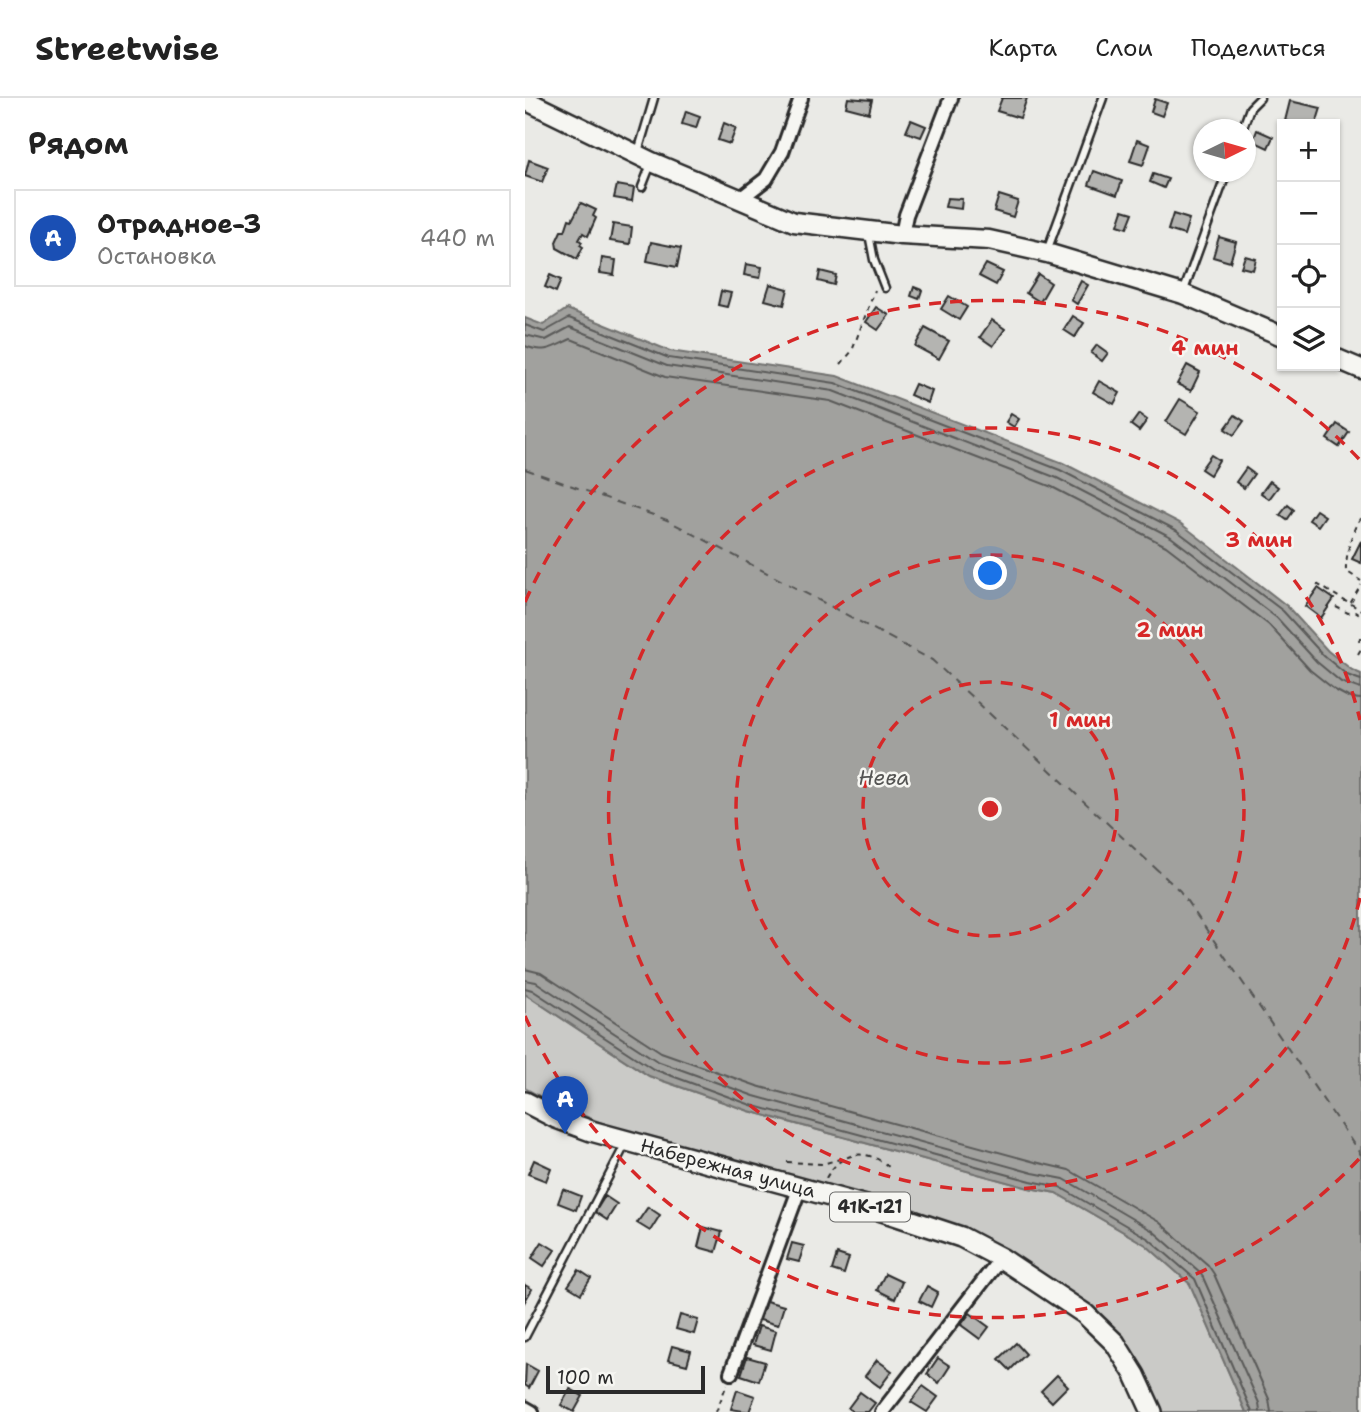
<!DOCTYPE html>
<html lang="ru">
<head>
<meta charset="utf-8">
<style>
  body { margin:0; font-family:"Shantell Sans",sans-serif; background:#f2f2f2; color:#222 }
  .controls { position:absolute; right:21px; top:21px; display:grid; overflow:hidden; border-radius:0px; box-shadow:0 2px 5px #0004 }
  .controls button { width:63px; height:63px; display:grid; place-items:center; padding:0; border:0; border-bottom:2px solid #e0e0e0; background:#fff; color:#222; font:35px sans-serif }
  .compass { position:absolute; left:668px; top:21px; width:63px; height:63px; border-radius:50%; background:#fff; box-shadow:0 2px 5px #0004; rotate:85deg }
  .scale { position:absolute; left:21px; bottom:18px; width:159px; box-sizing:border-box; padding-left:7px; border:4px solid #2b2b2b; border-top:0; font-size:19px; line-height:24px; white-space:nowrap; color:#2b2b2b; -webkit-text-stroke:5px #f6f6f2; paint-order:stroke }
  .you { position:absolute; left:466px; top:476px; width:24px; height:24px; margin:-18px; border:5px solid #fff; border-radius:50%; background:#1a73e8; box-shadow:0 0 0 10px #1a73e833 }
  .badge { display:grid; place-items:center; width:46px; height:46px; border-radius:50%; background:#db2777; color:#fff; font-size:23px; font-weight:700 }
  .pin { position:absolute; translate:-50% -58px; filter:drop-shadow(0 2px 4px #0008) }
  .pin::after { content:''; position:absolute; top:37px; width:24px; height:21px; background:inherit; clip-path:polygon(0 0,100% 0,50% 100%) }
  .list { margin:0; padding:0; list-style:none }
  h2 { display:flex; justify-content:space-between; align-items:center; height:91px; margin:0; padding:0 28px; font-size:30px }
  h2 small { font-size:23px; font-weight:400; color:#767676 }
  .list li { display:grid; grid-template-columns:46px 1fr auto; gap:21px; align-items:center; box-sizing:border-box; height:98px; margin:0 14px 14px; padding:0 14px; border:2px solid #e0e0e0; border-radius:0px }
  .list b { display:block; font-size:26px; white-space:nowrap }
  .list p { margin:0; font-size:23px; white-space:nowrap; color:#767676 }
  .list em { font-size:23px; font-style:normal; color:#767676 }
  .icon { flex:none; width:38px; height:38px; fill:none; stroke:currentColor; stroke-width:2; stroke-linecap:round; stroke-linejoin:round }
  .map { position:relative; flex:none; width:836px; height:1314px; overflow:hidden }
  header { display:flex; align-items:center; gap:42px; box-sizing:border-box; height:98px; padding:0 35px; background:#fff; border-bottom:2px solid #e0e0e0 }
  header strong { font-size:33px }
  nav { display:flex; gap:38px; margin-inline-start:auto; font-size:24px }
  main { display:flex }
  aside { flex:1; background:#fff }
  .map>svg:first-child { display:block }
  .green { fill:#cacac7; stroke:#7a7a79; stroke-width:2 }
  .water { fill:#a1a19e; stroke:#727270; stroke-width:2 }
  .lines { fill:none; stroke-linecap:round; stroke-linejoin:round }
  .shore { stroke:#5a5a59; stroke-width:2 }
  .ferry { stroke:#545453; stroke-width:2; stroke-dasharray:9 7; stroke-linecap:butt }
  .building { fill:#b4b4b1; stroke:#2b2b2b; stroke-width:2 }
  .lane-casing { stroke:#2b2b2b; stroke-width:11 }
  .street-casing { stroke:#2b2b2b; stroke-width:18 }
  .secondary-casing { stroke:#2b2b2b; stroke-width:23 }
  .primary-casing { stroke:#2b2b2b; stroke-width:24 }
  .path { stroke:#2b2b2b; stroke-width:2; stroke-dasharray:5 5; stroke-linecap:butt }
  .lane { stroke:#f6f6f2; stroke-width:6 }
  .street { stroke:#f6f6f2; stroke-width:12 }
  .secondary { stroke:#f6f6f2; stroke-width:18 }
  .primary { stroke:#f6f6f2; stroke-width:19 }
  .ring { fill:none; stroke:#d62828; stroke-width:3.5; stroke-dasharray:12 9 }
  .labels { text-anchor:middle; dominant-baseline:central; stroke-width:5; stroke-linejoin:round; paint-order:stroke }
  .shield { fill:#f6f6f2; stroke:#686867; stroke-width:2 }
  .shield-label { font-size:18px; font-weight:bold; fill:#2b2b2b }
  .street-label { font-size:19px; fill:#2b2b2b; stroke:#f6f6f2 }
  .water-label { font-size:21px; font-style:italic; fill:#545453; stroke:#f6f6f2 }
  .centre { fill:#d62828; stroke:#f6f6f2; stroke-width:3.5 }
  .ring-label { font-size:21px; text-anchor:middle; font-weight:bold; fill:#d62828; stroke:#f6f6f2; stroke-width:5; stroke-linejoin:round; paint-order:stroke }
</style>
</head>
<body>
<header>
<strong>Streetwise</strong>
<nav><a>Карта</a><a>Слои</a><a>Поделиться</a></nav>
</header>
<main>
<aside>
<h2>Рядом<small></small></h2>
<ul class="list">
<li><span class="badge" style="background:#1a4fb4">A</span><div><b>Отрадное-3</b><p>Остановка</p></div><em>440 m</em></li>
</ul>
</aside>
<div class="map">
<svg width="836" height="1314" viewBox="0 0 836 1314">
  <rect width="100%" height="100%" fill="#eaeae6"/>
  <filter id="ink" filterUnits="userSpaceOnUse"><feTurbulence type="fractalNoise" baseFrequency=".0143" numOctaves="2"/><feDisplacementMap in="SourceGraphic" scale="14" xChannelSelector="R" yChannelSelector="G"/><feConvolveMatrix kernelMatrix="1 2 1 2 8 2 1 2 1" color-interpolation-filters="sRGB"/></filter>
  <g filter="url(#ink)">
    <!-- green -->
    <polygon class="green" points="0,896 124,978 224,1013 504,1090 531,1095 621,1147 665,1186 721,1314 638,1314 620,1277 553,1200 503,1166 451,1137 383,1109 87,1029 27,1005 0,990"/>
    <!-- water -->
    <polygon class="water" points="42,211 145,253 312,278 538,365 655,425 762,508 803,553 827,572 836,576 836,1314 721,1314 665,1186 621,1147 531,1095 504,1090 224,1013 124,978 0,896 0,220 18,227"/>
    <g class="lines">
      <!-- shore -->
      <g class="shore">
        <polyline points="0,227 19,234 44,220 144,260 310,285 535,372 651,432 758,513 799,558 822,577 836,582"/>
        <polyline points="0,237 21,242 45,229 142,268 308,293 532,380 646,439 752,520 792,564 816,584 836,591"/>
        <path d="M 0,248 C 20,256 28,249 46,241 L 140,279 L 305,303 L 527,389 L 641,448 L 744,527 L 785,572 L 810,592 L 825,600 L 836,601"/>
        <polyline points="0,871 16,875 136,954 232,988 510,1064 544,1072 634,1124 683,1167 689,1176 744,1301 746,1314"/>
        <polyline points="0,882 11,884 132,963 229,998 508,1075 539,1081 628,1133 676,1175 734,1305 735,1314"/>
        <polyline points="0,890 7,892 128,971 226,1007 506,1083 535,1089 624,1141 670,1181 727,1314"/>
      </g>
      <!-- ferry -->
      <polyline class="ferry" points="0,371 142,422 407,562 655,793 836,1057"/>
    </g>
    <!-- building -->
    <g class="building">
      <polygon points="323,0 347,2 344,15 321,9"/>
      <polygon points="477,0 502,0 495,20 472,13"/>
      <polygon points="630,1 642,5 637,18 626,14"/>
      <polygon points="765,3 796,10 791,26 772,26 760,23"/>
      <polygon points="161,13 175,18 171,30 157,26"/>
      <polygon points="386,22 401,28 396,39 381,34"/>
      <polygon points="199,25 211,30 205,46 193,42"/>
      <polygon points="732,32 748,39 743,50 728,43"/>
      <polygon points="612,42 625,47 618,67 605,63"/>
      <polygon points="4,62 23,69 17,84 0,78"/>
      <polygon points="569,73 597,83 592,97 564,87"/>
      <polygon points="628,76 643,81 639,90 625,84"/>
      <polygon points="92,87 109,90 107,103 89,100"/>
      <polygon points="474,97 493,103 488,119 469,113"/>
      <polygon points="422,100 437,101 436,111 420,109"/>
      <polygon points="56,105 71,112 68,118 71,120 63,138 58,135 54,142 57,144 55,147 58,149 52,161 32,150 31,144 36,133 40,133 44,121 47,122"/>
      <polygon points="598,112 608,115 602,130 593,127"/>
      <polygon points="648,116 664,121 659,137 643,132"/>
      <polygon points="88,126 107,129 105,146 85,143"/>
      <polygon points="694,139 711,144 705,164 688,159"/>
      <polygon points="126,144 156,150 152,169 122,163"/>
      <polygon points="720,158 731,161 728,172 716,169"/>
      <polygon points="77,160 91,162 89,177 75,175"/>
      <polygon points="221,166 237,169 235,180 219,177"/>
      <polygon points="461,166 478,174 471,187 454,178"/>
      <polygon points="295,173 311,177 309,187 293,183"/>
      <polygon points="513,176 526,185 515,204 501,195"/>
      <polygon points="25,177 36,182 31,194 20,189"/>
      <polygon points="556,183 563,187 552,206 546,202"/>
      <polygon points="245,186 263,191 259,207 240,202"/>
      <polygon points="389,189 397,192 394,201 386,198"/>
      <polygon points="196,193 206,195 202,209 193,207"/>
      <polygon points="424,198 442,209 434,222 416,211"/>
      <polygon points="351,209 364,217 353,232 341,224"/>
      <polygon points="548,218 559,225 550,239 539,232"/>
      <polygon points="467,222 480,231 468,248 455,239"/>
      <polygon points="400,230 424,243 414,261 390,248"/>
      <polygon points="572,247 583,255 577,263 566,255"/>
      <polygon points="662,267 675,274 666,293 652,286"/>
      <polygon points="574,283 595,295 589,306 568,294"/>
      <polygon points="390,286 407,293 403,305 385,297"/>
      <polygon points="655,301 675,313 661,336 641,324"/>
      <polygon points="486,316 494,321 489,329 481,324"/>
      <polygon points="614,316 622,322 614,333 606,327"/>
      <polygon points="710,317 719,323 709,337 700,331"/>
      <polygon points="812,326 824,334 814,349 802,341"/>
      <polygon points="686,357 694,362 685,377 676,371"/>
      <polygon points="721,370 729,376 719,390 711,384"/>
      <polygon points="745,383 753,389 744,401 736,395"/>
      <polygon points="763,407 769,412 762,422 755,417"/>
      <polygon points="791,412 800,418 793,428 784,422"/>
      <polygon points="836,443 836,465 827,461"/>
      <polygon points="793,490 809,501 796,520 780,508"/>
      <polygon points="9,1062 26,1070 21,1083 3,1076"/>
      <polygon points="38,1091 56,1098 51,1112 33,1105"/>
      <polygon points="80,1098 92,1106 82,1122 70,1114"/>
      <polygon points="123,1109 135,1117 125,1133 112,1125"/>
      <polygon points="178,1129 197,1134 191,1154 173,1149"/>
      <polygon points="17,1144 30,1152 19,1168 7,1160"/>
      <polygon points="267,1145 279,1148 274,1164 262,1161"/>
      <polygon points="312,1156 324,1160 319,1176 307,1172"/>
      <polygon points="54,1172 66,1180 56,1196 43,1188"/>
      <polygon points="360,1176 377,1184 370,1201 352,1192"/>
      <polygon points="0,1187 7,1191 0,1203"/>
      <polygon points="402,1188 413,1194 406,1209 394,1203"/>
      <polygon points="241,1203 259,1208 253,1227 235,1222"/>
      <polygon points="445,1215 464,1229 455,1241 436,1227"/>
      <polygon points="155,1217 173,1222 169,1236 151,1231"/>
      <polygon points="234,1228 251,1233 246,1252 228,1247"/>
      <polygon points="491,1245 501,1256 485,1272 474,1261"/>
      <polygon points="147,1248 166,1253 162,1267 143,1262"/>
      <polygon points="222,1259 240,1264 234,1283 216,1277"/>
      <polygon points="413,1260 425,1268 414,1285 402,1276"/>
      <polygon points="352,1262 367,1273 355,1289 340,1278"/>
      <polygon points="1,1266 13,1273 4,1290 0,1287"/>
      <polygon points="532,1277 543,1288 527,1304 516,1293"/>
      <polygon points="398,1288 413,1299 402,1314 386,1304"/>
      <polygon points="45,1291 58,1298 49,1314 36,1307"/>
      <polygon points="212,1292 230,1298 224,1314 206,1311"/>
      <polygon points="335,1294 350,1305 343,1314 328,1314 323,1310"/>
    </g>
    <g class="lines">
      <!-- lane casing -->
      <g class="lane-casing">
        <g id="lane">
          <polyline points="717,32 725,10 735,0"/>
          <polyline points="113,54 129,0"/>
          <polyline points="117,89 126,66"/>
          <polyline points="344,136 349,162 360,190"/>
          <polyline points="522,153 578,0"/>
          <polyline points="658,195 702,74"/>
          <polyline points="0,1239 101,1045"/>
        </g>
      </g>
      <!-- street casing -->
      <g class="street-casing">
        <g id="street">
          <polyline points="215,101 241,81 257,54 276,0"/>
          <polyline points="377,137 381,117 426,0"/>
          <polyline points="206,1275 275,1089"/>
          <polyline points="0,1310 7,1314"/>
          <polyline points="357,1314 476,1160"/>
        </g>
      </g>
      <!-- secondary casing -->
      <g class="secondary-casing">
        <g id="secondary">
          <polyline points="0,2 127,64 269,124 377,137 464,142 522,155 658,196 757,238"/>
          <polyline points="810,260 836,271"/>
        </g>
      </g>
      <!-- primary casing -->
      <g class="primary-casing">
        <polyline id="primary" points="0,1004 31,1020 66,1033 345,1109 436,1139 476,1160 560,1216 590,1245 610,1277 627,1314"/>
      </g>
      <!-- path -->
      <g class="path">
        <polyline points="316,266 327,253 350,192"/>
        <path d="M 836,420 C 827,429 820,461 821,473 L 836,483"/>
        <polyline points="792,486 825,506 836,487"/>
        <polyline points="826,506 836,512"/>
        <polyline points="811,509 823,515 830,514 836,518"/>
        <polyline points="836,539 834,542 836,543"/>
        <polyline points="833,556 836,551"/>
        <polyline points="262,1064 297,1066 315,1061"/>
        <path d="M 301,1080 C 316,1053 342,1049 365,1070"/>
        <polyline points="191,1314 202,1286"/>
      </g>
      <!-- lane -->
      <use href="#lane" class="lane"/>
      <!-- street -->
      <use href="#street" class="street"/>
      <!-- secondary -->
      <use href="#secondary" class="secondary"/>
      <!-- primary -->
      <use href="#primary" class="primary"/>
    </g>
  </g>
  <!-- distance rings -->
  <g class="ring">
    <circle cx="465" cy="711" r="127"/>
    <circle cx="465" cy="711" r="254"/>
    <path d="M835 800A381 381 0 1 1 835 622"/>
    <path d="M834 1061A509 509 0 0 1 0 918M0 504A509 509 0 0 1 834 361"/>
  </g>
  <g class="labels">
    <!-- shield labels -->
    <rect class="shield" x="305" y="1094.5" width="80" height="29" rx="5"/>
    <g class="shield-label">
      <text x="345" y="1109">41К-121</text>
    </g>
    <!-- street labels -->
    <g class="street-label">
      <text transform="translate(203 1070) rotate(15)">Набережная улица</text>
    </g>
    <!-- water labels -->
    <g class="water-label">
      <text x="359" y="680">Нева</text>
    </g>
  </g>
  <circle cx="465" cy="711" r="10" class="centre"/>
  <g class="ring-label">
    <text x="680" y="257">4 мин</text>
    <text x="734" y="449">3 мин</text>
    <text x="645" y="539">2 мин</text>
    <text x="555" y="629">1 мин</text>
  </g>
</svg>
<div class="controls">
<button>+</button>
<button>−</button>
<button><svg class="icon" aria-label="locate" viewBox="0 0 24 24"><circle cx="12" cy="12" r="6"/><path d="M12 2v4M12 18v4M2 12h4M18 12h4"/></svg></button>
<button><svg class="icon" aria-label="layers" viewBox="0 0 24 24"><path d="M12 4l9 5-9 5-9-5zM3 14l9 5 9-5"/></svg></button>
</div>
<svg class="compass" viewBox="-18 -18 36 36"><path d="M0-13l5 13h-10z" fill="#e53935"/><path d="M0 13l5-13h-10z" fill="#767676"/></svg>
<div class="scale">100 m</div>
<div class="you"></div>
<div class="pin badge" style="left:40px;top:1036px;background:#1a4fb4">A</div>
</div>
</main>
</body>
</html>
